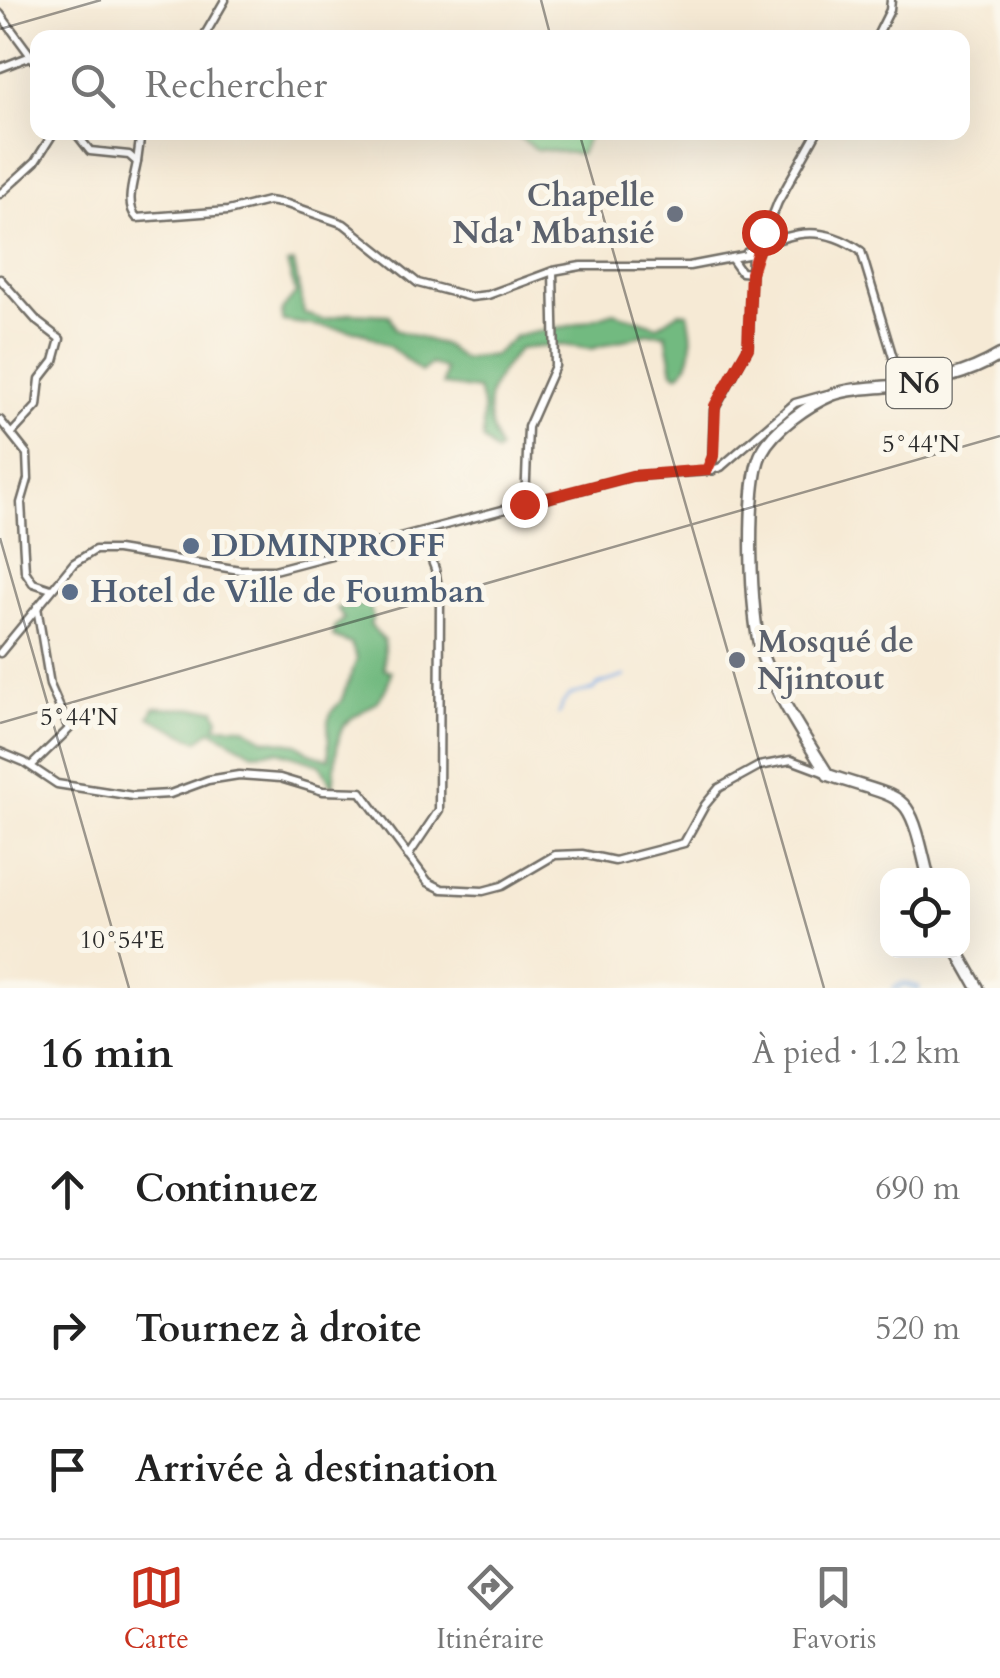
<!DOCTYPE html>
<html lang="fr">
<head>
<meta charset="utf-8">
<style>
  body { margin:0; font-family:Cardo,serif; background:#f2f2f2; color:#222 }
  .controls { position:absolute; right:30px; bottom:30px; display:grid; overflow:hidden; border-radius:20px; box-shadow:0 10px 40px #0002 }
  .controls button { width:90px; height:90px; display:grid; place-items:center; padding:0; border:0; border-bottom:2px solid #e0e0e0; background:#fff; color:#222; font:50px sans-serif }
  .stop { position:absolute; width:30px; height:30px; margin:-22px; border:8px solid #c8321e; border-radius:50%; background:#fff }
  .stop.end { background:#c8321e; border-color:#fff; box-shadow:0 2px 10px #0008 }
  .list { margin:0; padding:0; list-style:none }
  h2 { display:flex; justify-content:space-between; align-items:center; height:130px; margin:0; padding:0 40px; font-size:42px }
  h2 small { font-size:32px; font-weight:400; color:#767676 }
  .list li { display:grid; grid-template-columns:65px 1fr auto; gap:30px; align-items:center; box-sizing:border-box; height:140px; padding:0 40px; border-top:2px solid #e0e0e0 }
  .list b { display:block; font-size:38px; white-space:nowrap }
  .list em { font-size:32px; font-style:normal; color:#767676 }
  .icon { flex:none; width:55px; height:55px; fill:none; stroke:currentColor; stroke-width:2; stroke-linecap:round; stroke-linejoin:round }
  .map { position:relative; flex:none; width:1000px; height:988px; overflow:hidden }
  .search { position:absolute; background:#fff; box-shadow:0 10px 40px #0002; left:30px; right:30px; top:30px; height:110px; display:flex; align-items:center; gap:25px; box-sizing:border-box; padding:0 35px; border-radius:20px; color:#767676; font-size:38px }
  .sheet { height:550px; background:#fff }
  nav { display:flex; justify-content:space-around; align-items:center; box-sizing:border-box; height:140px; border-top:2px solid #e0e0e0; background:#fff; font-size:28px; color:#767676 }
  nav a { display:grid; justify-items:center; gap:5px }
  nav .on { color:#c8321e }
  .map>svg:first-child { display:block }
  .green { fill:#8dda98; stroke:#5c8262; stroke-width:2.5 }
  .forest { fill:#72ba80; stroke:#4e7256; stroke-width:2.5 }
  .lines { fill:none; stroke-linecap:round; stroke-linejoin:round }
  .stream { stroke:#7baae5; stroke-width:2.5 }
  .river { stroke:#7baae5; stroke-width:6 }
  .tertiary-casing { stroke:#726e66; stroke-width:11 }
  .secondary-casing { stroke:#726e66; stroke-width:11 }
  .trunk-casing { stroke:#726e66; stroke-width:15 }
  .tertiary { stroke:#fff; stroke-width:6 }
  .secondary { stroke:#fff; stroke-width:6 }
  .trunk { stroke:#fff; stroke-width:10 }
  .route { stroke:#c8321e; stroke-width:12 }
  .ticks { fill:none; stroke:#2b2b2b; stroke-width:2.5; stroke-opacity:0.45 }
  .worship-dot { fill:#6b7280; stroke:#fbf7ec; stroke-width:4 }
  .service-dot { fill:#5c6f8a; stroke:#fbf7ec; stroke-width:4 }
  .labels { text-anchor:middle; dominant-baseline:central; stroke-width:10; stroke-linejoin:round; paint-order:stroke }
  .shield { fill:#fbf7ec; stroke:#696865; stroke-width:2.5 }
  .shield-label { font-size:30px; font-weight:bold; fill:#2b2b2b }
  .worship-label { font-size:32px; font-weight:bold; fill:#5b616d; stroke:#fbf7ec; text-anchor:end }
  .service-label { font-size:32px; font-weight:bold; fill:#4e5e75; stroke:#fbf7ec; text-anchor:start }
  .ticks-label { font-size:25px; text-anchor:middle; fill:#2b2b2b; stroke:#fbf7ec; stroke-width:10; stroke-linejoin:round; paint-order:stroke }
</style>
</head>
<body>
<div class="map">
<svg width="1000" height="988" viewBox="0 0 1000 988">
  <rect width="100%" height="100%" fill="#fbf7ec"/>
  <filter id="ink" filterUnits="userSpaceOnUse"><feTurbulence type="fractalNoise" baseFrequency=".01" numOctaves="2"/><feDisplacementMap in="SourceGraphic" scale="20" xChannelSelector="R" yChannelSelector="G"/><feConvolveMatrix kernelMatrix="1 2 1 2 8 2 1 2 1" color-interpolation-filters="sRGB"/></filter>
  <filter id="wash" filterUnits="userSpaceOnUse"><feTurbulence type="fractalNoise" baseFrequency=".0048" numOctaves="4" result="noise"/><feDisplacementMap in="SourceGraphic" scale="40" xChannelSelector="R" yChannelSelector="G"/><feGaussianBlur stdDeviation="2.25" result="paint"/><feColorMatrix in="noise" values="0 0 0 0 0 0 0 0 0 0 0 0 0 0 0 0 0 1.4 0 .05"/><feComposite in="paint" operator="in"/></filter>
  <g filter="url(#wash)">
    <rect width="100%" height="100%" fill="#f6ead5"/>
    <!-- green -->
    <polygon class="green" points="513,133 590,133 580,154 536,149"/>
    <!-- forest -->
    <g class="forest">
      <path d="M 294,263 L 304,313 L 323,320 L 351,313 L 389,315 L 395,330 L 444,345 L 462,359 L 494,355 L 516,336 L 574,325 L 614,312 L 658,326 L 679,312 L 688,313 C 693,334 696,361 678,375 L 673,371 L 666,334 L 649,333 L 591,349 L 560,345 L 519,349 C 487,388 480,401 499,450 L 496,453 L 483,440 L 483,407 L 478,390 L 443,385 L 445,369 L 431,364 L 421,372 L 390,347 L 361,332 L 282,321 L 282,310 L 296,293 L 287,264 Z"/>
      <path d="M 369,604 L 373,618 L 370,624 L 384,641 L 384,669 L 391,671 C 384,715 351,707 341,731 C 335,747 335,771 333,788 L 320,764 L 278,751 L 253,753 L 211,730 L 198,741 L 149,717 L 154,708 L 215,709 L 219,719 L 216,726 L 244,727 L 264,739 L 297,744 L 310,753 L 329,759 L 328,721 L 332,711 L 341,701 L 357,659 L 351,644 L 333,637 L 335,627 L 344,619 L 337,608 Z"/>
    </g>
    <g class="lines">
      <!-- stream -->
      <path class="stream" d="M 558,714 C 566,692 572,694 593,690 L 597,685 L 625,676"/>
      <!-- river -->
      <polyline class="river" points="895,988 903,984 918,988"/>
    </g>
  </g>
  <g filter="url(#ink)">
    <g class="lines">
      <!-- tertiary casing -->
      <g class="tertiary-casing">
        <g id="tertiary">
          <polyline points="0,14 31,56"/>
          <polyline points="203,38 225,0"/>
          <polyline points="876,38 890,10 891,0"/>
          <polyline points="137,162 141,132"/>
          <polyline points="0,194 35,162 54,132"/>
          <path d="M 747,252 C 791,233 819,222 861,251 L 901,384"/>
          <polyline points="758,252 778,202 817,132"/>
          <polyline points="0,279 38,322 60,339 54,361 40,379 37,406 12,433"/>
          <polyline points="0,420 27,454 28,479 21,503 25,571 33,583 51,589"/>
          <polyline points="525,504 528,427 555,366 553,271"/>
          <polyline points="31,766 69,729 50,685 37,607"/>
          <polyline points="408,856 439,810 440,598 435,569 421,532"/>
        </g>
      </g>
      <!-- secondary casing -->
      <g class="secondary-casing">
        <g id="secondary">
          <polyline points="0,68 31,56 38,65"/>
          <path d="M 75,132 L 90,151 L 129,155 L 137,162 C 134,180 124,204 137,218 L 228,211 L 268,201 L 287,204 L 344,224 L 418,283 L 471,297 L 488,295 L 553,271 L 581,266 L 689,266 L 752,254 L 748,348 L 714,410 L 712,471"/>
          <polyline points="731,258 741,272 751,273"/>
          <polyline points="722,466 795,403 828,394"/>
          <polyline points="0,653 74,563 95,550 117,550 240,570 274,570 632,476 709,471 721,467"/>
          <polyline points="0,752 24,762 57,784 133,796 170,794 208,780 239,775 280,778 323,791 361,792 428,882 442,889 483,891 502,886 555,855 582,854 615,861 684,843 705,805 719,788 759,766 791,760 823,772"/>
        </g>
      </g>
      <!-- trunk casing -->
      <g class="trunk-casing">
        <g id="trunk">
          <path d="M 928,876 C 907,786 910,803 828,775 C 805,738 777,696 762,655 C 750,622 745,482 762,452 C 774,429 808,405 832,395 C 849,388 873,388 892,386 C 932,382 965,376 1000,355"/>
          <polyline points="957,951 978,988"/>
        </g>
      </g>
      <!-- tertiary -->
      <use href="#tertiary" class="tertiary"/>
      <!-- secondary -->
      <use href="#secondary" class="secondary"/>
      <!-- trunk -->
      <use href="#trunk" class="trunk"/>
    </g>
  </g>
  <g class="lines" filter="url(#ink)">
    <!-- route -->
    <polyline class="route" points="524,504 632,476 707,470 713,456 715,406 748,348 751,273 764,232"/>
  </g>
  <!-- ticks -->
  <path class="ticks" d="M 541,0 L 551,38M 0,29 L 101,0M 579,132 L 824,988M 0,538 L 129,988M 0,723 L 1000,436"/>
  <!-- markers -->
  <g class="worship-dot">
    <circle cx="675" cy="214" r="10"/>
    <circle cx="737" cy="660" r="10"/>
  </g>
  <g class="service-dot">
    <circle cx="191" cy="546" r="10"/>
    <circle cx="70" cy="592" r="10"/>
  </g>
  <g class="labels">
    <!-- shield labels -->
    <rect class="shield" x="886.5" y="358" width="65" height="50" rx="8"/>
    <g class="shield-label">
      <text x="919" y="383">N6</text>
    </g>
    <!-- worship labels -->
    <g class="worship-label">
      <text x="655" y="196">Chapelle<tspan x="655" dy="37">Nda' Mbansié</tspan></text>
      <text x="757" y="642" text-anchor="start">Mosqué de<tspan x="757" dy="37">Njintout</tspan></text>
    </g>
    <!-- service labels -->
    <g class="service-label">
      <text x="211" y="546">DDMINPROFF</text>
      <text x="90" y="592">Hotel de Ville de Foumban</text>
    </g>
  </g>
  <g class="ticks-label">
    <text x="921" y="452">5°44'N</text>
    <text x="79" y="725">5°44'N</text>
    <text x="122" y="948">10°54'E</text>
  </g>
</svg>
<div class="controls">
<button><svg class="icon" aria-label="locate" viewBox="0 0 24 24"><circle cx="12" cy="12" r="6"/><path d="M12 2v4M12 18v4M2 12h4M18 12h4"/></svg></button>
</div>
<div class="stop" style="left:764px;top:232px"></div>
<div class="stop end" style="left:524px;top:504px"></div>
<div class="search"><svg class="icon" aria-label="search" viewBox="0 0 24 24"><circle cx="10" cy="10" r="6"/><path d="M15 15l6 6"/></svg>Rechercher</div>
</div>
<section class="sheet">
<h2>16 min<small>À pied · 1.2 km</small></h2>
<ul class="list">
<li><svg class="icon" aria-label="ahead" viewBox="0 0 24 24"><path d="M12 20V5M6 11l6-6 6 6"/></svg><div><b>Continuez</b></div><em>690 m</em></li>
<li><svg class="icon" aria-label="right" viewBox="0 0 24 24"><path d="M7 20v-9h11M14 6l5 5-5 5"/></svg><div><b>Tournez à droite</b></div><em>520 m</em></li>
<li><svg class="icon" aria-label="arrive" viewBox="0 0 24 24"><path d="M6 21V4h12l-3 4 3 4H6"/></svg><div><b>Arrivée à destination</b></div></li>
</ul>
</section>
<nav>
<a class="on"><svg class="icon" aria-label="map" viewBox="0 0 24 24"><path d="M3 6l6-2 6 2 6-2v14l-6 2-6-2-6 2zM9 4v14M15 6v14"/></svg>Carte</a>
<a><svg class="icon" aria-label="directions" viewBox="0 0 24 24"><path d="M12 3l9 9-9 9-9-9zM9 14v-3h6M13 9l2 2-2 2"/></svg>Itinéraire</a>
<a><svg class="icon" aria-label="saved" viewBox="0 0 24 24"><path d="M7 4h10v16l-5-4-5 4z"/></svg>Favoris</a>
</nav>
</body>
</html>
